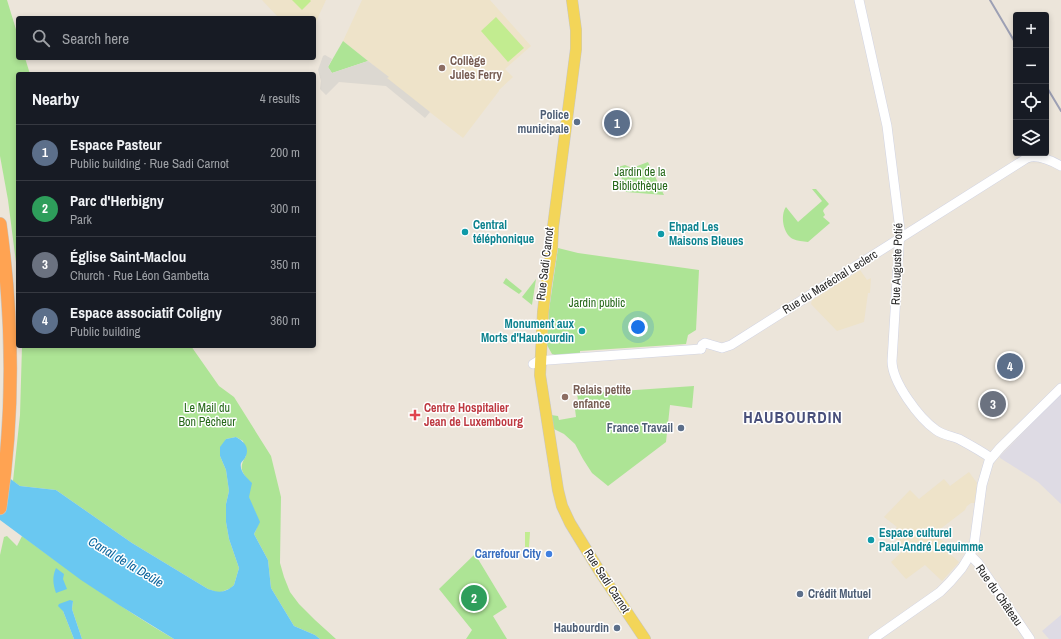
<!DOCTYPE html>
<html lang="en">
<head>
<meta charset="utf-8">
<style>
  body { margin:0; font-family:"Archivo Narrow",sans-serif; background:#242831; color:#f1f3f6 }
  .controls { position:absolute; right:12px; top:12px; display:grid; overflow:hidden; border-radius:4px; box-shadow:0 2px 6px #0003 }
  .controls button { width:36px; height:36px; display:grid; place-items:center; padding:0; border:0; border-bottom:1px solid #363941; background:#171b24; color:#f1f3f6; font:20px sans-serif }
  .you { position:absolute; left:638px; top:327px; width:14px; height:14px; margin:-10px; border:3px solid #fff; border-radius:50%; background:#1a73e8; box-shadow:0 0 0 6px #1a73e833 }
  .badge { display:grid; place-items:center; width:26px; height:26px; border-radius:50%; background:#b45309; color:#fff; font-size:13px; font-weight:700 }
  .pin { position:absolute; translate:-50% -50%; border:2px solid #fff; box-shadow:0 1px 4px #0006 }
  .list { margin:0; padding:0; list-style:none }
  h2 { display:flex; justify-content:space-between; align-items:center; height:52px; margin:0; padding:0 16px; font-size:17px }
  h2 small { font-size:13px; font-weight:400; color:#9ea1a6 }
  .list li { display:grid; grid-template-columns:26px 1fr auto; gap:12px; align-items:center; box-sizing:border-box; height:56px; padding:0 16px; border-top:1px solid #363941 }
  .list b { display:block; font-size:15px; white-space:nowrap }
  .list p { margin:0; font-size:13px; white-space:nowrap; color:#9ea1a6 }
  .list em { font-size:13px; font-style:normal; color:#9ea1a6 }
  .icon { flex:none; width:22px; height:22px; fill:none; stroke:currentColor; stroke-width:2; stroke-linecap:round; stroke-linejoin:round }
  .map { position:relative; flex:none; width:1061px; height:639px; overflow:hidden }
  .search { position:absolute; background:#171b24; box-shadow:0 2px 6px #0003; left:16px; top:16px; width:300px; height:44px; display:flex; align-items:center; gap:10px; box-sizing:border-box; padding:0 14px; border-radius:4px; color:#9ea1a6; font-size:15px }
  .panel { position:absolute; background:#171b24; box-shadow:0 2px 6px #0003; left:16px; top:72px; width:300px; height:276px; border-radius:4px }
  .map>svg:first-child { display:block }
  .industrial { fill:#dedbe4 }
  .education { fill:#eee3c9 }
  .green { fill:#ade495 }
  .pitch { fill:#c2ec90 }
  .plaza { fill:#dcd8d1 }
  .water { fill:#6ac8f1 }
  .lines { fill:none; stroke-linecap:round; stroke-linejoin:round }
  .minor-casing { stroke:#d0d3e3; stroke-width:10 }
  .major-casing { stroke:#c7c7c7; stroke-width:12 }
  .highway-casing { stroke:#c7c7c7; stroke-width:14 }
  .minor { stroke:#fff; stroke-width:9 }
  .major { stroke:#f3d558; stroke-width:11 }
  .highway { stroke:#ffa352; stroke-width:13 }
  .rail { stroke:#9da0b4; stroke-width:2 }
  .education-dot { fill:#8d6e63; stroke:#fff; stroke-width:1.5 }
  .service-dot { fill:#5c6f8a; stroke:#fff; stroke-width:1.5 }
  .culture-dot { fill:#0f9aa8; stroke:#fff; stroke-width:1.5 }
  .health-dot { fill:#e0444e; stroke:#fff; stroke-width:1.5 }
  .shop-dot { fill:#3f7fe0; stroke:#fff; stroke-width:1.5 }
  .labels { text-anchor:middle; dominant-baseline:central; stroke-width:3; stroke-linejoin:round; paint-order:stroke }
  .education-label { font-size:12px; font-weight:bold; fill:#785e54; stroke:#fff; text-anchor:start }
  .service-label { font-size:12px; font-weight:bold; fill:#4e5e75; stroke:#fff; text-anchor:end }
  .park-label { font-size:12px; fill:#256718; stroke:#fff }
  .culture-label { font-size:12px; font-weight:bold; fill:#0d838f; stroke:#fff; text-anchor:start }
  .street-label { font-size:12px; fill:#292929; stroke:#fff }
  .health-label { font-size:12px; font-weight:bold; fill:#be3a42; stroke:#fff; text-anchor:start }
  .shop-label { font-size:12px; font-weight:bold; fill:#366cbe; stroke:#fff; text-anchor:end }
  .water-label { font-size:13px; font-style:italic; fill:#0a649c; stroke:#fff }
  .district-label { font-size:16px; font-weight:bold; letter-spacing:1px; fill:#49507b; stroke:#fff }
</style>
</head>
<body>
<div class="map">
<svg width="1061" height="639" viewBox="0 0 1061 639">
  <rect width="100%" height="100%" fill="#ece5da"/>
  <!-- industrial -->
  <g class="industrial">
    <polygon points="1061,394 1061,504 1038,482 1000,458 1000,456"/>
    <polygon points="1061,615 1061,639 1049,639 1042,631"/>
  </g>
  <!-- education -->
  <g class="education">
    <polygon points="262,0 326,0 314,26 314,18 279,18"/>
    <polygon points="362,0 490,0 531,46 505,69 513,77 499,90 499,91 463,138 386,78 388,77 343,41"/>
    <polygon points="860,270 867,280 871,278 870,293 868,293 864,322 837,331 811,304 812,300"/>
    <polygon points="969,472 977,483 975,503 971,503 967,506 965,510 935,533 945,543 942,547 959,562 942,581 925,565 906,579 891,562 907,547 893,537 896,533 896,531 895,530 897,527 884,517 910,490 919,499 944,479 950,486"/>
  </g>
  <!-- green -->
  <g class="green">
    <polygon points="0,0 7,0 18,36 18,58 25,58 30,74 18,74 18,278 8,200 0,156"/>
    <polygon points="343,41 368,61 332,73 328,67"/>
    <polygon points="648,162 664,195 626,192 618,167 625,165 632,168"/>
    <path d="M 812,189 L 816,189 L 829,204 L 824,209 L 823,211 L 825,215 L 823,217 L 830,223 L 808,242 C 803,241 797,241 793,239 C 783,234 780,215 786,207 L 798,222 L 822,201 Z"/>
    <polygon points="558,248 578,253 699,270 696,330 688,335 686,344 580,351 580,355 558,356 552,354 547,345 549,310"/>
    <polygon points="506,278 522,291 519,294 503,283"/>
    <polygon points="536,279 532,305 522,297"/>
    <path d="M 22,346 L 191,346 L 219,386 L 234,397 L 271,456 L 281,497 L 280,563 L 284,577 L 290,592 L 299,604 L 315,620 L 336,639 L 320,639 L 315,635 L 294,626 L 271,588 L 268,560 L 254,534 C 263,519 253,511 249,498 C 248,494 251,487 251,483 C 242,473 238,468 246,456 L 243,441 L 236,437 L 226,439 L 220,456 L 226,470 L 229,491 L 226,504 L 226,522 L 229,539 L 239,568 L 234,585 L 231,588 L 219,593 L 208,589 L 132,543 L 56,490 L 20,486 L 13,481 L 20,415 Z"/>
    <polygon points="694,386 692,408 670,405 666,442 608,486 592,473 583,459 575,444 564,434 554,429 551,415 558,416 559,420 576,417 574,401 578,400 577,394"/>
    <path d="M 7,536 L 17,546 L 22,536 C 72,573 121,608 174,639 L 82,639 L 72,609 L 73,601 L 63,611 L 74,639 L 0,639 L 0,555 L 4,537 Z"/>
    <polygon points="475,554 507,607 493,616 507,639 466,639 472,630 439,589"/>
  </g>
  <!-- pitch -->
  <g class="pitch">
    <polygon points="292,0 310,0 311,1 302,10"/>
    <polygon points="496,17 524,48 508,62 481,31"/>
    <polygon points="525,532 530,532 529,547 525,547"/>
  </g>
  <!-- plaza -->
  <polygon class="plaza" points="325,55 332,59 328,67 332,73 368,61 389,77 387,78 430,112 425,118 386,86 339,82 326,95 320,89 321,81 318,70 323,56"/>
  <!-- water -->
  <g class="water">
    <path d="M 236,437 C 245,442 250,448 245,458 C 244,460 242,461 241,463 C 239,471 247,478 252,483 L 249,497 L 260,522 L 254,534 L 268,560 L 271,588 L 294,626 L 315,635 L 320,639 L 174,639 L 119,605 L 81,580 L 0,520 L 0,471 L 20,486 L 56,490 L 132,543 L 208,589 C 219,593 225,593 234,585 L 239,568 L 229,539 L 226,522 L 226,504 L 229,491 L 226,470 L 220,456 L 220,447 L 226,439 Z"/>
    <path d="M 56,568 L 64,574 L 63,579 L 67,589 L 56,593 C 53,584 52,577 56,568 Z"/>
    <polygon points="70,600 73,601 72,609 82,639 74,639 63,611 58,606 59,604"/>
  </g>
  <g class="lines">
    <!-- minor casing -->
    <g class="minor-casing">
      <g id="minor">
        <path d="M 859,0 L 887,126 L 900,230 L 892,361 C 892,382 919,418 936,430 C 943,435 951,436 959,439 C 970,445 981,451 991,458"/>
        <path d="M 701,349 L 702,345 L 705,343 L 722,348 L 731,345 L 1027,158 C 1037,154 1052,161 1061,166"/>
        <polyline points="533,364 538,361 548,360 701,349"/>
        <polyline points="970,555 978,563 1030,639"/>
        <polyline points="873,639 940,592 950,582 962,568 970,555 974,545 982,485 989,461 1000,448 1061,388"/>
      </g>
    </g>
    <!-- major casing -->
    <g class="major-casing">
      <polyline id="major" points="572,0 576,30 576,49 553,227 552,248 546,286 543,312 540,375 558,490 562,506 570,523 600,572 645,639"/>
    </g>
    <!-- highway casing -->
    <g class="highway-casing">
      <path id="highway" d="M 0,224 C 13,317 14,415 0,508"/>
    </g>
    <!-- minor -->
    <use href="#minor" class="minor"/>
    <!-- major -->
    <use href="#major" class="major"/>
    <!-- highway -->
    <use href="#highway" class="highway"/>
    <!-- rail -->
    <g class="rail">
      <polyline points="990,0 1016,44"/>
      <polyline points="1046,86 1061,111"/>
    </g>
  </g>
  <!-- markers -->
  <g class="education-dot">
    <circle cx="442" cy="68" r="4"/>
    <circle cx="565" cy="397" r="4"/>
  </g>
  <g class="service-dot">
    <circle cx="577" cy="122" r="4"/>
    <circle cx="681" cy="428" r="4"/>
    <circle cx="800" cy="594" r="4"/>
    <circle cx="617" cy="628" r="4"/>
  </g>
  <g class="culture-dot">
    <circle cx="465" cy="232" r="4"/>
    <circle cx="661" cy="234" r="4"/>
    <circle cx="582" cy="331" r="4"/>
    <circle cx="871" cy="540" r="4"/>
  </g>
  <path class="health-dot" d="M413 409h4v4h4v4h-4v4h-4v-4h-4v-4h4z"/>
  <circle class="shop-dot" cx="549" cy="554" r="4"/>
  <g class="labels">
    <!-- education labels -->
    <g class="education-label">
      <text x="450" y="61">Collège<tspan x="450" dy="14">Jules Ferry</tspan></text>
      <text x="573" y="390">Relais petite<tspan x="573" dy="14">enfance</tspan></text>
    </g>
    <!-- service labels -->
    <g class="service-label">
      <text x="569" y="115">Police<tspan x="569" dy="14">municipale</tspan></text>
      <text x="673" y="428">France Travail</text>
      <text x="808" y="594" text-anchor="start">Crédit Mutuel</text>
      <text x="609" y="628">Haubourdin</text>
    </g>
    <!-- park labels -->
    <g class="park-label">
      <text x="640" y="172">Jardin de la<tspan x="640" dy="14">Bibliothèque</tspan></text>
      <text x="597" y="303">Jardin public</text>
      <text x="207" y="408">Le Mail du<tspan x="207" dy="14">Bon Pêcheur</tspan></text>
    </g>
    <!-- culture labels -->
    <g class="culture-label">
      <text x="473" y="225">Central<tspan x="473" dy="14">téléphonique</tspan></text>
      <text x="669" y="227">Ehpad Les<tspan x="669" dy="14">Maisons Bleues</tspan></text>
      <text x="574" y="324" text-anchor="end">Monument aux<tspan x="574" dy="14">Morts d'Haubourdin</tspan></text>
      <text x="879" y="533">Espace culturel<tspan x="879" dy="14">Paul-André Lequimme</tspan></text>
    </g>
    <!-- street labels -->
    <g class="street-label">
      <text transform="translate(545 264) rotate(-83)">Rue Sadi Carnot</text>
      <text transform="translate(897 264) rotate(-88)">Rue Auguste Potié</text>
      <text transform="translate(830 282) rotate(-32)">Rue du Maréchal Leclerc</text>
      <text transform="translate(607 581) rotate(57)">Rue Sadi Carnot</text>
      <text transform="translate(999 595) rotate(55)">Rue du Château</text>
    </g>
    <!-- health labels -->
    <g class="health-label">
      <text x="424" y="408">Centre Hospitalier<tspan x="424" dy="14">Jean de Luxembourg</tspan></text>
    </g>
    <!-- shop labels -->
    <g class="shop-label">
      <text x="541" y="554">Carrefour City</text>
    </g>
    <!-- water labels -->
    <g class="water-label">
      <text transform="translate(126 562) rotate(31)">Canal de la Deûle</text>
    </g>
    <!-- district labels -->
    <g class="district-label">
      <text x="793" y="417">HAUBOURDIN</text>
    </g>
  </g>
</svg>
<div class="controls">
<button>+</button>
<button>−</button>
<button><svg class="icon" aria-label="locate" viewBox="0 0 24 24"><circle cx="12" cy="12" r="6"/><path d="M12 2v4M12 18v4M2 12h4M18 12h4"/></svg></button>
<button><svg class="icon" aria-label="layers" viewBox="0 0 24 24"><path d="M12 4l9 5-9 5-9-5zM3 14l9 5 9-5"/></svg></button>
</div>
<div class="you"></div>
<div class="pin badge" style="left:617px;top:123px;background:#5c6f8a">1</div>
<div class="pin badge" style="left:474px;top:598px;background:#2e9e5b">2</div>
<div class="pin badge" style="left:993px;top:404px;background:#6b7280">3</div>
<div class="pin badge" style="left:1010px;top:366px;background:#5c6f8a">4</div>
<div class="search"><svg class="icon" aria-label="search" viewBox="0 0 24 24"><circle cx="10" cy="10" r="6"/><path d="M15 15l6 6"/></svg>Search here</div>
<section class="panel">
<h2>Nearby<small>4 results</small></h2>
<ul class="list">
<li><span class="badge" style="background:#5c6f8a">1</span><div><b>Espace Pasteur</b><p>Public building · Rue Sadi Carnot</p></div><em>200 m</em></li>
<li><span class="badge" style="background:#2e9e5b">2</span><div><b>Parc d'Herbigny</b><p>Park</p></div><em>300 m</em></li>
<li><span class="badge" style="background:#6b7280">3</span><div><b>Église Saint-Maclou</b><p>Church · Rue Léon Gambetta</p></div><em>350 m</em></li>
<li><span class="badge" style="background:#5c6f8a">4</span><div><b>Espace associatif Coligny</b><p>Public building</p></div><em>360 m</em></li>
</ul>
</section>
</div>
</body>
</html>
